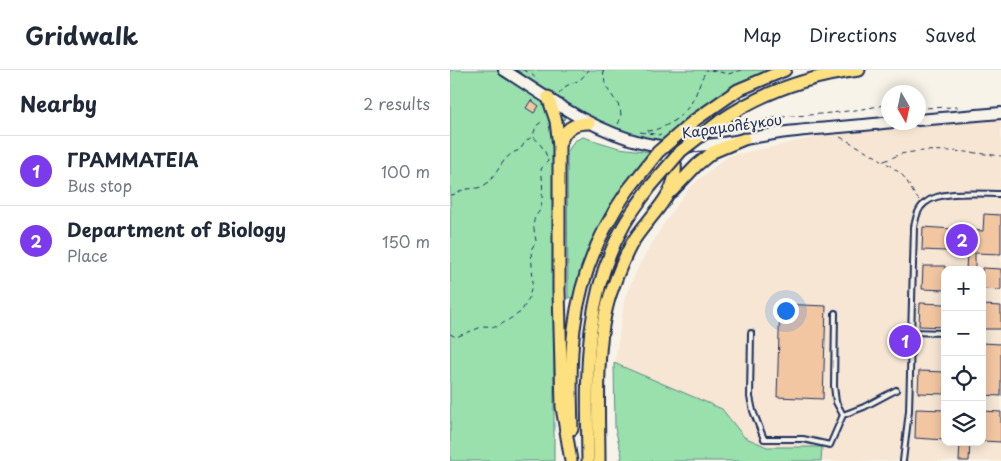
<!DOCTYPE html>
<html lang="en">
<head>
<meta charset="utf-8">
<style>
  body { margin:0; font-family:"Playpen Sans",sans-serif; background:#f2f2f3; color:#1f2937 }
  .controls { position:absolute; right:15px; bottom:15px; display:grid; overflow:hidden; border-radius:10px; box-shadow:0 2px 12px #0003 }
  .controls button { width:45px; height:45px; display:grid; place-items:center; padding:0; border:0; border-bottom:1px solid #e0e1e3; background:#fff; color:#1f2937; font:25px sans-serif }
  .compass { position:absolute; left:431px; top:15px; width:45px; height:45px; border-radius:50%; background:#fff; box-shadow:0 2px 12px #0003; rotate:171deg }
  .you { position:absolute; left:335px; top:240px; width:18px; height:18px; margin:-12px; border:4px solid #fff; border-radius:50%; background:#1a73e8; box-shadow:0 0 0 8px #1a73e833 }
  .badge { display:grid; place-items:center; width:32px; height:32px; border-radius:50%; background:#7c3aed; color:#fff; font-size:16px; font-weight:700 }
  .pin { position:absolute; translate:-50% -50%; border:2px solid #fff; box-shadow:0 1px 5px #0006 }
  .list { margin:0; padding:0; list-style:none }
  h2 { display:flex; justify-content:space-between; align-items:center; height:65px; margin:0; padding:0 20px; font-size:21px }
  h2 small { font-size:16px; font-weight:400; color:#747a83 }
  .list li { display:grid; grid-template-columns:32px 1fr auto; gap:15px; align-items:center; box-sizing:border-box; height:70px; padding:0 20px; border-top:1px solid #e0e1e3 }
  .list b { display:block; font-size:19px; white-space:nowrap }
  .list p { margin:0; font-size:16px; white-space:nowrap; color:#747a83 }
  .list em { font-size:16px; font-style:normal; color:#747a83 }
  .icon { flex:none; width:28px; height:28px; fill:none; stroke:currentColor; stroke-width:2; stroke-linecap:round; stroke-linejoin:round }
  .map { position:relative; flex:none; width:551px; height:391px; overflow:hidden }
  header { display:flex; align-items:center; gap:30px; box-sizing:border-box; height:70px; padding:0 25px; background:#fff; border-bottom:1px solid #e0e1e3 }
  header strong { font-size:24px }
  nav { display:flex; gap:28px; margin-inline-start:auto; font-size:18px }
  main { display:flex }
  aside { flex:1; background:#fff }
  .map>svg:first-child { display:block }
  .built { fill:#f6e6d3; fill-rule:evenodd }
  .green { fill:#99e0ad; stroke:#5a8886 }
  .building { fill:#f3c6a2; stroke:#1b2f5e }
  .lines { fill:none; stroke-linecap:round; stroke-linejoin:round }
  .lane-casing { stroke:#1b2f5e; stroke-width:8 }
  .secondary-casing { stroke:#1b2f5e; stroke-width:14 }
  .primary-casing { stroke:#1b2f5e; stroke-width:15 }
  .path { stroke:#1b2f5e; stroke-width:1; stroke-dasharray:5 4; stroke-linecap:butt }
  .lane { stroke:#f7f3e8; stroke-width:4 }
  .secondary { stroke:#f7f3e8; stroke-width:10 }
  .primary { stroke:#fde080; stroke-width:11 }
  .primary-bridge-casing { stroke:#1b2f5e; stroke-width:15; stroke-linecap:butt }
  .primary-bridge { stroke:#fde080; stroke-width:11 }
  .labels { text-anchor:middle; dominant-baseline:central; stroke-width:4.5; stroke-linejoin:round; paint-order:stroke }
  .street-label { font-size:14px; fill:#1b2f5e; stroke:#f7f3e8 }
</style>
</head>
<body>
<header>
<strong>Gridwalk</strong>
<nav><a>Map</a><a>Directions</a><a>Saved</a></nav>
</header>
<main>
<aside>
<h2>Nearby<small>2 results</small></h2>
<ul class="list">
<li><span class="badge">1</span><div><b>ΓΡΑΜΜΑΤΕΙΑ</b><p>Bus stop</p></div><em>100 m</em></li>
<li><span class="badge">2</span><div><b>Department of Biology</b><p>Place</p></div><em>150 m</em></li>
</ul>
</aside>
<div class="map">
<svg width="551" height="391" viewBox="0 0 551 391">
  <rect width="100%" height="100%" fill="#f7f3e8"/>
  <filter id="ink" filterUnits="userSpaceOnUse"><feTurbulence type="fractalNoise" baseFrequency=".02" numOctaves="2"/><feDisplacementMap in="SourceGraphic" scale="10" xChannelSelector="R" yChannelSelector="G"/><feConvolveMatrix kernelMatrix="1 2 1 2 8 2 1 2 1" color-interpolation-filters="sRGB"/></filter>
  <g filter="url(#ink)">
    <!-- built -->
    <path class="built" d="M 551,49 L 551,391 L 371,391 L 372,377 L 317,377 L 294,367 L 272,339 L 165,293 L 175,227 L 190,194 L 215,152 L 239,118 L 278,86 L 318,78 L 369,66 ZM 495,200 L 532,200 L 532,372 L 495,372 Z"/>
    <!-- green -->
    <g class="green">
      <polygon points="0,0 328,0 212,74 188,69 119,39 104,71 104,391 0,391"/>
      <polygon points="133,67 169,78 202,82 162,131 140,173 124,227 118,228 117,83 124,71"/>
      <polygon points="164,293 272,339 294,367 317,377 372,377 371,391 170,391 172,386 165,358"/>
    </g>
    <!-- building -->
    <g class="building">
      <polygon points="81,30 89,36 84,43 76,38"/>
      <polygon points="534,144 551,145 551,184 525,183 525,200 516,200 517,182 472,180 473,157 533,161"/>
      <polygon points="473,196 495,196 495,220 472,219"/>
      <polygon points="532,198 551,199 551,220 532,219"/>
      <polygon points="470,233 495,234 495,257 469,256"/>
      <polygon points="330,234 376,236 373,329 327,327"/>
      <polygon points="532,235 551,236 551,259 532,259"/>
      <polygon points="532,273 551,274 551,326 532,325"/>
      <polygon points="469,301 495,302 495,324 468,323"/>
      <polygon points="466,339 495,340 495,370 465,368"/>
      <polygon points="532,341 551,342 551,372 532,371"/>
      <polygon points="510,372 520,372 519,391 509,391"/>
    </g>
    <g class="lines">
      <!-- lane casing -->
      <g class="lane-casing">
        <g id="lane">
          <polyline points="385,243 384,316 386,332 393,345"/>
          <polyline points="461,262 495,263"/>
          <polyline points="301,263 300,327 303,341 314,369 353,369 380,375 393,345 414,337 446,320"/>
          <path d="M 453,391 L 459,341 L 464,157 C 466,149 467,139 475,133 C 490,120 531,124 551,124"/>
        </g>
      </g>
      <!-- secondary casing -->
      <g class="secondary-casing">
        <g id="secondary">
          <path d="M 54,0 C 98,28 142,61 194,73 C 241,84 291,68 337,62 C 372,58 408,56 443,52"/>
          <polyline points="468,50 551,43"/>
        </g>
      </g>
      <!-- primary casing -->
      <g class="primary-casing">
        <g id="primary">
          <polyline points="98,27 106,51 109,76 109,220 112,337 121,391"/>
          <polyline points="245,50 288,20 335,0"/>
          <path d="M 270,51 C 312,22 359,6 409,0"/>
          <path d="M 109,75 C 115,59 122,53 139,53"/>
          <polyline points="222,121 247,95 263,82 294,69"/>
          <path d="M 122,359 C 121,326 120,292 124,259 C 130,208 149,162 178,120"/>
          <path d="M 138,391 C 137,309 132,229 174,155 C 181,142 191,130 200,117"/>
          <path d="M 149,391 C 149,339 144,265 163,217 C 168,203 174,188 181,175 C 195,149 229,126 225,93"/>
        </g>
      </g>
      <!-- path -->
      <g class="path">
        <polyline points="73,0 80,3 88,10"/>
        <path d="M 153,0 C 154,4 154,9 155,13 C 159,27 178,37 168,54"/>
        <polyline points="261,0 278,4 292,0"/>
        <polyline points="109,24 116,16 130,10 139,0"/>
        <polyline points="468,38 508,37"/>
        <path d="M 288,60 C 311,45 343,47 370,44 C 393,42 416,39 438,34"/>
        <path d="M 197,61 C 215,60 236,45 244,28 C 249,18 250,9 257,0"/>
        <polyline points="190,62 211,65"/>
        <path d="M 390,67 C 411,78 433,89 451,104 C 459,111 461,122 469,130"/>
        <path d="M 434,91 C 441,89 448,84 456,83 C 485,78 522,82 551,86"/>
        <path d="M 0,125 L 7,124 C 15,115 27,122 36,114 C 50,103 51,85 70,80 L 75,72 L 83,66"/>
        <path d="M 0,264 L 6,267 L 34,256 L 47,257 L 71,242 L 79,228 L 83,210 L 81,180 L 86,171 C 85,164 82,155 85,147 C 88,143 90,141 91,136 C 93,126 93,109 91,99 L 98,91 C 96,80 90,74 83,66 L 86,56 L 94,50"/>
      </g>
      <!-- lane -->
      <use href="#lane" class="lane"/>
      <!-- secondary -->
      <use href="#secondary" class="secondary"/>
      <!-- primary -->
      <use href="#primary" class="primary"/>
      <!-- primary-bridge casing -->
      <g class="primary-bridge-casing">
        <g id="primary-bridge">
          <polyline points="200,117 231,81 270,51"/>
          <polyline points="178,120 208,82 245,50"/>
        </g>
      </g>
      <!-- primary-bridge -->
      <use href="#primary-bridge" class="primary-bridge"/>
    </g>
  </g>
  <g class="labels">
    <!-- street labels -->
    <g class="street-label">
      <text transform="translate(282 56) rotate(-8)">Καραμολέγκου</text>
    </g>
  </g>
</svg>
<div class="controls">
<button>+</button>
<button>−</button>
<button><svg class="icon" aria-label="locate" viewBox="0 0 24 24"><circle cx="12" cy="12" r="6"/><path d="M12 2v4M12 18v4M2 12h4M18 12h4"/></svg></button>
<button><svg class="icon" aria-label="layers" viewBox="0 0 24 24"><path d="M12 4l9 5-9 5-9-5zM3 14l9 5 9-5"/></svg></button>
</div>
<svg class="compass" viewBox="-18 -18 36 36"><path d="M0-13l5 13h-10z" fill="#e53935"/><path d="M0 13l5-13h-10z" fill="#747a83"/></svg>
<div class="you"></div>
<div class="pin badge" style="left:455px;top:271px">1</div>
<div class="pin badge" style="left:512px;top:170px">2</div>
</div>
</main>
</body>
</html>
